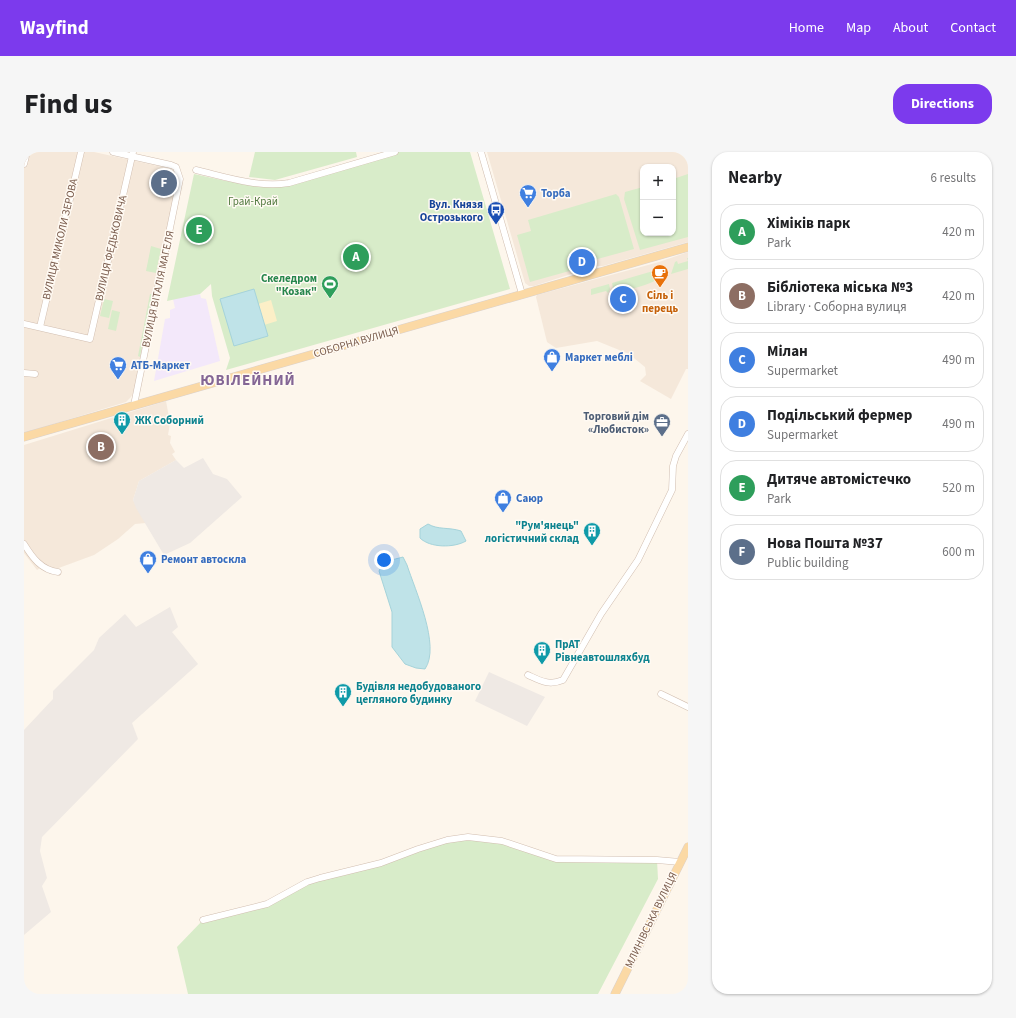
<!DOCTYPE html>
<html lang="en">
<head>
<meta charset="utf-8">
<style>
  body { margin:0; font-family:"Source Sans 3",sans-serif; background:#f6f6f6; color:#202124 }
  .controls { position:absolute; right:12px; top:12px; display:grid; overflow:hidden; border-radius:8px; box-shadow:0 1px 3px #0004 }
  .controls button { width:36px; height:36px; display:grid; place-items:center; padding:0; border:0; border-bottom:1px solid #e0e0e0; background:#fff; color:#202124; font:20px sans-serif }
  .you { position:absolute; left:360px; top:408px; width:14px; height:14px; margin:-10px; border:3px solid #fff; border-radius:50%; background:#1a73e8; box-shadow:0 0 0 6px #1a73e833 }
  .badge { display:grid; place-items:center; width:26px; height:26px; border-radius:50%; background:#7c3aed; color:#fff; font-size:13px; font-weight:700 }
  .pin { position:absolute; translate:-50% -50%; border:2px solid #fff; box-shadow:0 1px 4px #0006 }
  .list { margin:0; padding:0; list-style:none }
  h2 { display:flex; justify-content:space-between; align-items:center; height:52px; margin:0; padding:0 16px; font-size:17px }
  h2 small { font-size:13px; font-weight:400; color:#757577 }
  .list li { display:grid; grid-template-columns:26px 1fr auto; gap:12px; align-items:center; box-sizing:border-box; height:56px; margin:0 8px 8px; padding:0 8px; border:1px solid #e0e0e0; border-radius:16px }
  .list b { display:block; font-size:15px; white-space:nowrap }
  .list p { margin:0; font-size:13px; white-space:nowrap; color:#757577 }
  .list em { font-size:13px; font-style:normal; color:#757577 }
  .map { position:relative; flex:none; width:664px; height:842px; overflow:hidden; border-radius:16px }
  header { display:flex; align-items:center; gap:24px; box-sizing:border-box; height:56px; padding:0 20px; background:#7c3aed; color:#fff }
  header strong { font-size:19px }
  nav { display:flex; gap:22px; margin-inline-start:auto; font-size:14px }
  .intro { display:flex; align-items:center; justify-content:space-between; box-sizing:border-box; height:96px; padding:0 24px }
  h1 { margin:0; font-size:28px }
  .button { padding:10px 18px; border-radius:16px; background:#7c3aed; color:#fff; font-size:14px; font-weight:700 }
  main { display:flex; gap:24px; padding:0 24px }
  aside { flex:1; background:#fff; border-radius:16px; box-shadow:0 1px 3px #0004 }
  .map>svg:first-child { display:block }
  .residential { fill:#f5e8da; fill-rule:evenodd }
  .industrial { fill:#efe9e4 }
  .education { fill:#f3e8fa }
  .green { fill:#d8ecc9 }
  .sand { fill:#fcefc7 }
  .water { fill:#bfe3e8; stroke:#a5d3da }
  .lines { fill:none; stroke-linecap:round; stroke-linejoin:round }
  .minor-casing { stroke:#d1beb0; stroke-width:7 }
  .major-casing { stroke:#dad1cd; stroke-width:9 }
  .minor { stroke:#fff; stroke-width:6 }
  .major { stroke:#fbd9a5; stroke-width:8 }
  .labels { text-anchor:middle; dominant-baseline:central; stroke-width:3; stroke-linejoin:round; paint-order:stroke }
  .shop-label { font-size:11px; font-weight:bold; fill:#366cbe; stroke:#fffaf3; text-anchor:start }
  .park-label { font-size:11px; fill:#537a41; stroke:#fffaf3 }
  .transit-label { font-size:11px; font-weight:bold; fill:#164399; stroke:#fffaf3; text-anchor:end }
  .street-label { font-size:11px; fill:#7a5c4d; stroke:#fffaf3 }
  .leisure-label { font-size:11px; font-weight:bold; fill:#27864d; stroke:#fffaf3; text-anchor:end }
  .food-label { font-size:11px; font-weight:bold; fill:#c56008; stroke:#fffaf3 }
  .service-label { font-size:11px; font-weight:bold; fill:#4e5e75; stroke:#fffaf3; text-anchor:end }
  .culture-label { font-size:11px; font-weight:bold; fill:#0d838f; stroke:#fffaf3; text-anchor:start }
  .district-label { font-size:15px; font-weight:bold; letter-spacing:1px; fill:#846695; stroke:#fffaf3 }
</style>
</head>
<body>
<header>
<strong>Wayfind</strong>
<nav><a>Home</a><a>Map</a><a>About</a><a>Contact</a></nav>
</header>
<div class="intro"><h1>Find us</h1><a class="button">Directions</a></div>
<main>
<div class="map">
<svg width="664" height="842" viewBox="0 0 664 842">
  <rect width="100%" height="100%" fill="#fdf6ec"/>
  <!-- residential -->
  <g class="residential">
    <polygon points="0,0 70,0 143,16 150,19 154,24 110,239 107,245 102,250 0,281"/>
    <path d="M 463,0 L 664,0 L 664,90 L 579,114 L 572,114 L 510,134 L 505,134 L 501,131 ZM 619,15 L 649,15 L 649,81 L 619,81 Z"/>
    <polygon points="664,100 664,217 662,217 647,247 616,229 622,223 621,215 605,202 573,189 532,196 523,190 512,145 513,143 635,110"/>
    <polygon points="142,249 146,271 144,283 147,284 146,291 151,300 148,302 152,308 115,329 109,348 122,371 111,372 94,387 70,403 32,417 21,413 13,418 0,401 0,293"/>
  </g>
  <!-- industrial -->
  <g class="industrial">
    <polygon points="179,306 189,322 203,327 218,345 166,391 140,403 112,356 109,348 115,329 152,308 160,316"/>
    <polygon points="146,455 154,475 148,480 174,512 108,571 114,587 18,685 16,699 23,726 18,734 27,760 0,783 0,578 29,547 29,539 70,498 75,486 101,462 112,475"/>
    <polygon points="465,520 521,545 503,574 451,549"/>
  </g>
  <!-- education -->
  <polygon class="education" points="176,142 177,146 182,147 196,209 130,229 141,167 146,166 146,158 151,156 149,147"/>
  <!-- green -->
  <g class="green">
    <polygon points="231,0 332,0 333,5 251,28 225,25"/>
    <polygon points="371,0 446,0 486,137 202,218 206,206 188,144 187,132 176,142 143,149 170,22 202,29 253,33"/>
    <polygon points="664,22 664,85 616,98 600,47 601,40 619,35 619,81 649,81 649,27"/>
    <polygon points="592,42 595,45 610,97 548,114 549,118 506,130 493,83 507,79 504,68"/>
    <polygon points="127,94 137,97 132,121 122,119"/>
    <polygon points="663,106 664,106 664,117 647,122 651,110 653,109 654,112 664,109"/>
    <path d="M 636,117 L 640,125 C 626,131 603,142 589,136 L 588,131 Z"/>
    <polygon points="585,132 586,137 584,141 582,139 567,143 567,137"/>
    <polygon points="126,142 129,142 116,205 114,204"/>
    <polygon points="80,147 89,149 85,166 76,164"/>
    <polygon points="88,158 96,160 92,179 84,177"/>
    <polygon points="461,686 520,705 633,708 634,727 574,842 164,842 153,795 179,768 243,752 283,730 357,711 423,688"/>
  </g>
  <!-- sand -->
  <polygon class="sand" points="247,148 253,169 240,173 234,152"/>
  <!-- water -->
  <g class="water">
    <polygon points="230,137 244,184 210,194 196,147"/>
    <path d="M 404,372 C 414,378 425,375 437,379 L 442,389 C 430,396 406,396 396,386 L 396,377 Z"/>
    <path d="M 379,405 L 383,413 C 391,438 417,494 401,517 L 392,516 L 381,512 L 368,495 L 368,460 L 355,419 C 359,408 369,408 379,405 Z"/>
  </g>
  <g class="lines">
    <!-- minor casing -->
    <g class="minor-casing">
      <g id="minor">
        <polyline points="89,0 147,13 152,15 156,27 110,253"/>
        <polyline points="457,0 498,142"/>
        <polyline points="0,12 3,0"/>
        <path d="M 172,18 C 202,25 234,36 265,31 L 371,0"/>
        <polyline points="0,172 66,187 109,0"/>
        <polyline points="16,175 57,0"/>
        <polyline points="0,221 11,222"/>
        <path d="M 0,392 C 8,405 17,418 34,420"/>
        <path d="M 504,523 C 517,529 525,534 539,528 L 577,462 L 614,408 L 648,338 L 649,314 L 652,304 L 664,282"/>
        <polyline points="637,542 664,555"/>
        <polyline points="179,768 243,752 283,730 296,726 357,711 394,697 423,688 444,685 478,689 532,707 633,708 656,710"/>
      </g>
    </g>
    <!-- major casing -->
    <g class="major-casing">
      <g id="major">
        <polyline points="0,285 664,95"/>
        <polyline points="591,842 664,695"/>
      </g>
    </g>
    <!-- minor -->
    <use href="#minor" class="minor"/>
    <!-- major -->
    <use href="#major" class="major"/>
  </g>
  <!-- icons -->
  <defs>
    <g id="supermarket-pin" transform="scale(0.9)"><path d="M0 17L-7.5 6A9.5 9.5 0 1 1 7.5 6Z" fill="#3f7fe0" stroke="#fffaf3"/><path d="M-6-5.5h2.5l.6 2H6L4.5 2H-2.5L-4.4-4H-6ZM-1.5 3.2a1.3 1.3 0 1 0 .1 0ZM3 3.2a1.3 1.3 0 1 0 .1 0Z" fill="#fff"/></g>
    <g id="bus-pin" transform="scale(0.9)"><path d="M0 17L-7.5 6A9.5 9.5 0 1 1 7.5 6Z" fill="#1a4fb4" stroke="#fffaf3"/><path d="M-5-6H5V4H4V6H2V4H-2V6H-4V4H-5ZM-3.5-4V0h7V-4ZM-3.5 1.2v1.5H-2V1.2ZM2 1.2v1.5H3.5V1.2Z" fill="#fff"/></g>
    <g id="cafe-pin" transform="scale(0.9)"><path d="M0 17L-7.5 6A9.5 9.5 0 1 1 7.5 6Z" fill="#e8710a" stroke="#fffaf3"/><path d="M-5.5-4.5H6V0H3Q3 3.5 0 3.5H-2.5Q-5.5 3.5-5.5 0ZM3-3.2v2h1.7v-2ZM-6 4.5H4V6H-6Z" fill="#fff"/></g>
    <g id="stadium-pin" transform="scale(0.9)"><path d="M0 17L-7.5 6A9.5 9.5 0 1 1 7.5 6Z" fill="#2e9e5b" stroke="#fffaf3"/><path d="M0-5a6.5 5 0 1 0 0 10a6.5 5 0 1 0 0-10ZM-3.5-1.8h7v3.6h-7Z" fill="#fff"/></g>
    <g id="shop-pin" transform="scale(0.9)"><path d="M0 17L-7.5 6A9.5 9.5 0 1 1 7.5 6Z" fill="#3f7fe0" stroke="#fffaf3"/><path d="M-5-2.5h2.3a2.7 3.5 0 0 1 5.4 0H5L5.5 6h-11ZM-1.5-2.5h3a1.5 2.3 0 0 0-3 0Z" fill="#fff"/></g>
    <g id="building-pin" transform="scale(0.9)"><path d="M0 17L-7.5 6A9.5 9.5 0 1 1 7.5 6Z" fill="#0f9aa8" stroke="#fffaf3"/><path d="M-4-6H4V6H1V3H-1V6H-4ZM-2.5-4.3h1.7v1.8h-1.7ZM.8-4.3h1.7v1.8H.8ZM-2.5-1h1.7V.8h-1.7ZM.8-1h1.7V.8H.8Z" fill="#fff"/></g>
    <g id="office-pin" transform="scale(0.9)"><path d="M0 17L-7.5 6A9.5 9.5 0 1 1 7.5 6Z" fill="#5c6f8a" stroke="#fffaf3"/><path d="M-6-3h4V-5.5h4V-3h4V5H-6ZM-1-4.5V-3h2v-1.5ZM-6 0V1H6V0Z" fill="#fff"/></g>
  </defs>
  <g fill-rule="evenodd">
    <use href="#supermarket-pin" x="504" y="41"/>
    <use href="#bus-pin" x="472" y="58"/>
    <use href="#cafe-pin" x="636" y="121"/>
    <use href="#stadium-pin" x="306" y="132"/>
    <use href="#shop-pin" x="528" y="205"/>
    <use href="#supermarket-pin" x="94" y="213"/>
    <use href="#building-pin" x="98" y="268"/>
    <use href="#office-pin" x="638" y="270"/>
    <use href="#shop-pin" x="479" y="346"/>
    <use href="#building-pin" x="568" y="379"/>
    <use href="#shop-pin" x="124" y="407"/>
    <use href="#building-pin" x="518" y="498"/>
    <use href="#building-pin" x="319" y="540"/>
  </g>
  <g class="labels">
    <!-- shop labels -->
    <g class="shop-label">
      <text x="517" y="41">Торба</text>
      <text x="541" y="205">Маркет меблі</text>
      <text x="107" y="213">АТБ-Маркет</text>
      <text x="492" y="346">Саюр</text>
      <text x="137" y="407">Ремонт автоскла</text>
    </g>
    <!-- park labels -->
    <g class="park-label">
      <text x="229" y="49">Грай-Край</text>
    </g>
    <!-- transit labels -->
    <g class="transit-label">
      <text x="459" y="52">Вул. Князя<tspan x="459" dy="13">Острозького</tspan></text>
    </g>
    <!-- street labels -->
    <g class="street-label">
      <text transform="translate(36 87) rotate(-77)">ВУЛИЦЯ МИКОЛИ ЗЕРОВА</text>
      <text transform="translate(87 96) rotate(-77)">ВУЛИЦЯ ФЕДЬКОВИЧА</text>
      <text transform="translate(134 137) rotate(-78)">ВУЛИЦЯ ВІТАЛІЯ МАГЕЛЯ</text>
      <text transform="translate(332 190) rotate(-16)">СОБОРНА ВУЛИЦЯ</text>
      <text transform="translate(627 768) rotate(-64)">МЛИНІВСЬКА ВУЛИЦЯ</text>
    </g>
    <!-- leisure labels -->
    <g class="leisure-label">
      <text x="293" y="126">Скеледром<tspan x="293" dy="13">"Козак"</tspan></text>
    </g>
    <!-- food labels -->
    <g class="food-label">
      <text x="636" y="143">Сіль і<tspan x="636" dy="13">перець</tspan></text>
    </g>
    <!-- service labels -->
    <g class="service-label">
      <text x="625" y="264">Торговий дім<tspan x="625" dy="13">«Любисток»</tspan></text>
    </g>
    <!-- culture labels -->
    <g class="culture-label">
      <text x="111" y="268">ЖК Соборний</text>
      <text x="555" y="373" text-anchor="end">"Рум'янець"<tspan x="555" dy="13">логістичний склад</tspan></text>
      <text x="531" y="492">ПрАТ<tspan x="531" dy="13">Рівнеавтошляхбуд</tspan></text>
      <text x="332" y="534">Будівля недобудованого<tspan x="332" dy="13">цегляного будинку</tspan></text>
    </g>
    <!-- district labels -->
    <g class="district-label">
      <text x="224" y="228">ЮВІЛЕЙНИЙ</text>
    </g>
  </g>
</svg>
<div class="controls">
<button>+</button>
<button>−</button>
</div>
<div class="you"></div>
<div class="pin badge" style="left:332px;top:105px;background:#2e9e5b">A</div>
<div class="pin badge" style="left:77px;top:295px;background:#8d6e63">B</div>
<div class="pin badge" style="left:599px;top:147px;background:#3f7fe0">C</div>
<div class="pin badge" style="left:558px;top:110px;background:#3f7fe0">D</div>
<div class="pin badge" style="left:175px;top:78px;background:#2e9e5b">E</div>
<div class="pin badge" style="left:140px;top:31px;background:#5c6f8a">F</div>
</div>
<aside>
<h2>Nearby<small>6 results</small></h2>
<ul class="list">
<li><span class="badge" style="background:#2e9e5b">A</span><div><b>Хіміків парк</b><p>Park</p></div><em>420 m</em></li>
<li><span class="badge" style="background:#8d6e63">B</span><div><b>Бібліотека міська №3</b><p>Library · Соборна вулиця</p></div><em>420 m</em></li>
<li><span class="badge" style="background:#3f7fe0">C</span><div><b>Мілан</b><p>Supermarket</p></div><em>490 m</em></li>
<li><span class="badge" style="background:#3f7fe0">D</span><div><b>Подільський фермер</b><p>Supermarket</p></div><em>490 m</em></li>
<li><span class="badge" style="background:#2e9e5b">E</span><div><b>Дитяче автомістечко</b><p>Park</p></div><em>520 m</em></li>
<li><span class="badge" style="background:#5c6f8a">F</span><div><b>Нова Пошта №37</b><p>Public building</p></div><em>600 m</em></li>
</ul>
</aside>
</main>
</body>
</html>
